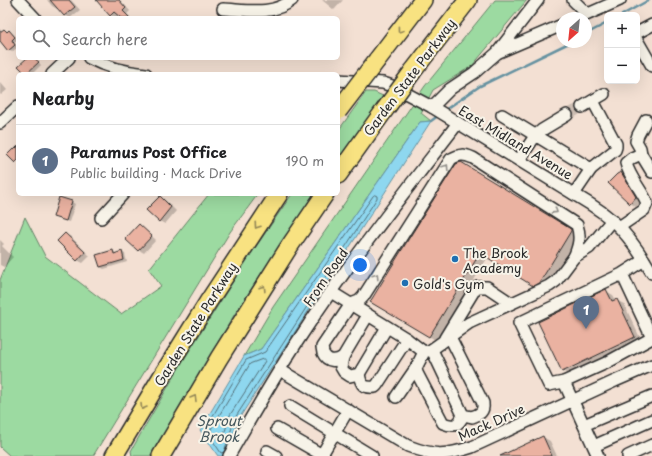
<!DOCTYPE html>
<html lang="en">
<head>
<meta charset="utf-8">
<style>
  body { margin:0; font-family:"Playpen Sans",sans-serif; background:#f6f6f6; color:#202124 }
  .controls { position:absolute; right:12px; top:12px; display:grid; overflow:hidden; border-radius:6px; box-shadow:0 4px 16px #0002 }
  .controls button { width:36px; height:36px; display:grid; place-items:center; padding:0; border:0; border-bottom:1px solid #e0e0e0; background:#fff; color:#202124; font:20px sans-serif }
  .compass { position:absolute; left:556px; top:12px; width:36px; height:36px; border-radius:50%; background:#fff; box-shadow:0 4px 16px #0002; rotate:207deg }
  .you { position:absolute; left:360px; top:265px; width:14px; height:14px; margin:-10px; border:3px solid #fff; border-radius:50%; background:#1a73e8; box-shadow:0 0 0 6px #1a73e833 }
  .badge { display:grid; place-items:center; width:26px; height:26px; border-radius:50%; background:#ea580c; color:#fff; font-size:13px; font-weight:700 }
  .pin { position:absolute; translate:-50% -33px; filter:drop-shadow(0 1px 2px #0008) }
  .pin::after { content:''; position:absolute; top:21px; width:14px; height:12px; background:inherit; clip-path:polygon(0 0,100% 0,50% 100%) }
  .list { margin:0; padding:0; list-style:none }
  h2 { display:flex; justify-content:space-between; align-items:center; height:52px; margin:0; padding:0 16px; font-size:17px }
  h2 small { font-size:13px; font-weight:400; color:#757577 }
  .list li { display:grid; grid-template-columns:26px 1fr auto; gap:12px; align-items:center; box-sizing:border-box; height:72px; padding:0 16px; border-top:1px solid #e0e0e0 }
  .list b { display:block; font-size:15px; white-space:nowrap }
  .list p { margin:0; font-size:13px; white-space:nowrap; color:#757577 }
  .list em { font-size:13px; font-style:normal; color:#757577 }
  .icon { flex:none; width:22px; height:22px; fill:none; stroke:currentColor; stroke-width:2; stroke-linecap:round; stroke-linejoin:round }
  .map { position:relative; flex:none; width:652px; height:456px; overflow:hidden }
  .search { position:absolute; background:#fff; box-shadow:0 4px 16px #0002; left:16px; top:16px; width:324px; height:44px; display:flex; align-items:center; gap:10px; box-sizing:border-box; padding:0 14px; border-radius:6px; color:#757577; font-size:15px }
  .panel { position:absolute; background:#fff; box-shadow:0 4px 16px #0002; left:16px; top:72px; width:324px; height:124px; border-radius:6px }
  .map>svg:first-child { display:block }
  .green { fill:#9cdaa1; stroke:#648266 }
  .water { fill:#8ed7ef; stroke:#6692a1 }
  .shadow { fill:#0003 }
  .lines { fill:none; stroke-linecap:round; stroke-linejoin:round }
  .shore { stroke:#537079; stroke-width:1 }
  .stream { stroke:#6692a1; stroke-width:2.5 }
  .building { fill:#eab2a1; stroke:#2b2b2b }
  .minor-tunnel { stroke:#cbbcb1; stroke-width:11; stroke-dasharray:11 5.5; stroke-linecap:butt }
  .minor-casing { stroke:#2b2b2b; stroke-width:14 }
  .highway-casing { stroke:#2b2b2b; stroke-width:20 }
  .minor { stroke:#f7f3e8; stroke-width:11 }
  .highway { stroke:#f8e281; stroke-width:17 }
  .highway-bridge-casing { stroke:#2b2b2b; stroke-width:20; stroke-linecap:butt }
  .highway-bridge { stroke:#f8e281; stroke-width:17 }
  .oneway { stroke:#928656 }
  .oneway2 { stroke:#918f8a }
  .poi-dot { fill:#1f6fb2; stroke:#f7f3e8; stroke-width:1.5 }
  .labels { text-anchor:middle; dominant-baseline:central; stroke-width:4; stroke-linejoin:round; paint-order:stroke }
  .street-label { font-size:13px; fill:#2b2b2b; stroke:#f7f3e8 }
  .poi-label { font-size:13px; fill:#2b2b2b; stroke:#f7f3e8; text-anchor:start }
  .water-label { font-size:14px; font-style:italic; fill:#44565c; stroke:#f7f3e8 }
</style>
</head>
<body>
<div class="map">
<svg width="652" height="456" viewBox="0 0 652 456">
  <rect width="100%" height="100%" fill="#f3e0d3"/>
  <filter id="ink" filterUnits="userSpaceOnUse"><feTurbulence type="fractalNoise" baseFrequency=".025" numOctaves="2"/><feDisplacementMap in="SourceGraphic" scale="8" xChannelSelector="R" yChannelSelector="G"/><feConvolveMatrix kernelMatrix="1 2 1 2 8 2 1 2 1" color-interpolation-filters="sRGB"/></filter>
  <g filter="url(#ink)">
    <!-- green -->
    <g class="green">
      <polygon points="495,0 527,0 472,66 433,90 421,113 431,121 420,122 261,349 244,356 273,307 425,86"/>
      <polygon points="366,92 374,92 383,96 384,98 338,159 338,131"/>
      <polygon points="209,194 258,194 230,232 93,456 10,456 0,447 0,280 25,217 45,256 121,314 161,286 149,269"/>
      <polygon points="292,194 314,194 236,312 150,456 132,456 131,451 144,428 186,356 244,264"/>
    </g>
    <!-- water -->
    <polygon class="water" points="431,121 238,420 227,454 229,456 218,456 200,430 244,356 261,349 420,122"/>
    <!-- shadow -->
    <g class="shadow">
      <polygon points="47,0 71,0 80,10 70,18 65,15 58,8 57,9 52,6"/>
      <polygon points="101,0 120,0 130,11 127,14 131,18 122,18 119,15 116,18 111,15 99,2"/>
      <polygon points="322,0 343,0 334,10"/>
      <polygon points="0,29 2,31 4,30 13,34 18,40 14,43 18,47 12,52 9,50 0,39"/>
      <polygon points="28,58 35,58 41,65 32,74 27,74 20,66"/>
      <polygon points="0,82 7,90 1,95 0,94"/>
      <polygon points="469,168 578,236 548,286 541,289 488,257 437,341 372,302"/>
      <polygon points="621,173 627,176 641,201 636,207 630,203"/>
      <polygon points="160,198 166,201 176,211 165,224 159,221"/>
      <polygon points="72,202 75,204 69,222 54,217"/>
      <polygon points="139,226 144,229 156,240 144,253 139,250"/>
      <polygon points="65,234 71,237 90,256 83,263 77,260"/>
      <polygon points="0,240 4,244 2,246 13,257 4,267 0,265"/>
      <polygon points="113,251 117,254 122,252 125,254 127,262 104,269 100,267"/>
      <polygon points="606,291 613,295 616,300 624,304 642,342 570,376 563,371"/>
      <polygon points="543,437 550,441 557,456 502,456"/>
    </g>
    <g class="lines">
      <!-- shore -->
      <g class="shore">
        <polygon points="375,195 377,196 377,198 235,418 224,452 221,453 205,429 246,360 265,352 373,196"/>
        <polygon points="263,359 265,359 265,361 230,415 222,441 219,442 211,431 211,429 250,364"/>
      </g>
      <!-- stream -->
      <g class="stream">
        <polyline points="622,15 649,0"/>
        <polyline points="586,34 607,23"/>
        <polyline points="445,110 480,86 571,42"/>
        <polyline points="431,121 439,115"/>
      </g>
    </g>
    <!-- building -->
    <g class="building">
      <polygon points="50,0 69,0 75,7 64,16"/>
      <polygon points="96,0 119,0 126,8 123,11 130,18 121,18 114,12 110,16"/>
      <polygon points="4,29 7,32 9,30 15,37 12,40 15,45 8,51 0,41 0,32"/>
      <polygon points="27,58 34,58 39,62 26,74 18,66"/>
      <polygon points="18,146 18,160 15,163 7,155 13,149 14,150"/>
      <polygon points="461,162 556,220 571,229 571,231 540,282 533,286 480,253 429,337 370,302 411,235 456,164"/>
      <polygon points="621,172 636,197 630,204 608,183 617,174"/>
      <polygon points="160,196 171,207 159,222 146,210"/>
      <polygon points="59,197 72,201 66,221 53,217"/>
      <polygon points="139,224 152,236 138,251 125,239"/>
      <polygon points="65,233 85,252 77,261 57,241"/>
      <polygon points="113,250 114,254 122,251 124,260 100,267 96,255"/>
      <polygon points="606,289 612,301 617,299 635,337 562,372 538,322"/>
      <polygon points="543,436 552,456 500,456"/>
    </g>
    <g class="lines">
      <!-- minor-tunnel -->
      <polyline class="minor-tunnel" points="567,115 582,107"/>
      <!-- minor casing -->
      <g class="minor-casing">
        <g id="minor">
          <polyline points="18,0 35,18"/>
          <polyline points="573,0 587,14"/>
          <path d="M 223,9 C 246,10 273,16 292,0"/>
          <polyline points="579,18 620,0"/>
          <polyline points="637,33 652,25"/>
          <polyline points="637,40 652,66"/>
          <polyline points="499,52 562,25"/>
          <path d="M 89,58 C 106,67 126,72 146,74"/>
          <polyline points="52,74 69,58"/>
          <path d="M 338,80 L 383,83 L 392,86 L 432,107 L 590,204 C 598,209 606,215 613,221 C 629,236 641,254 652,273"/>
          <polyline points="432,107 450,89 474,73 497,53 538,0"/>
          <polyline points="582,107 604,94"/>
          <polyline points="502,115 591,169"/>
          <polyline points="0,123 18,106"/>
          <polyline points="641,154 652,172"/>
          <polyline points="519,160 535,136 542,130 567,115"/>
          <polyline points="574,194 591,169 615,150 616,147 616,144 593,101"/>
          <polyline points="101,218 123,194"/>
          <path d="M 619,227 L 644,210 L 647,203 C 642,190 629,177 626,163 L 632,158 L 641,154 L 640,148 L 636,141 L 638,135 L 646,120"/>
          <polyline points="622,274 652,338 606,363 564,382 549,385 519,323 622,274 644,260"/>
          <polyline points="331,292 407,339 424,352"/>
          <path d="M 368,315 L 343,357 C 336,362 327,362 323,353 C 323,353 322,347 322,347 L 351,304 L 359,301 L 363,297 L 451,159 C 460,154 463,154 473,158 L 577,225 C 581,237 579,246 574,257"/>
          <polyline points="445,338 475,289 478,287 487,287 511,303"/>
          <path d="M 431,350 L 434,354 L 463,415 L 472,417 C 480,414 484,412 483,403 L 450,337"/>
          <polyline points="343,357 341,367 344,372 350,376 359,374 387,327"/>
          <path d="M 280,370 L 408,446 C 434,456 445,456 472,447 L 615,381 L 652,365"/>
          <path d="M 359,374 C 361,385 363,388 375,387 L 377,385 L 407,339"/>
          <polyline points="564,382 598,456"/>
          <polyline points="396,397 416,368"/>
          <polyline points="290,406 372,456"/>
          <path d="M 463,415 C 459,426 453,427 443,423 L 417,373 L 416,368 L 424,352 L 431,350 L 469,323 L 549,286 L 556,281 L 574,257 L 589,248 L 612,220"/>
          <polyline points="584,425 652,396"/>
          <polyline points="277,429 324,456"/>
          <polyline points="594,446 652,420"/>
          <polyline points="267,451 276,456"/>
          <path d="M 229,456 C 252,416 275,375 301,336 C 349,262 404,193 458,123"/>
          <polyline points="321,456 348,410"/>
          <polyline points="628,456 652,445"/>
        </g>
      </g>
      <!-- highway casing -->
      <g class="highway-casing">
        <g id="highway">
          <polyline points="377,60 423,0"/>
          <polyline points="413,71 468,0"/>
          <polyline points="338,175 386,108"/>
          <polyline points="114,456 162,376 208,302 279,194"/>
          <polyline points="161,456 219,358 289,247 325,194"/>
        </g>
      </g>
      <!-- minor -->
      <use href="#minor" class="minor"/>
      <!-- highway -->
      <use href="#highway" class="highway"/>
      <!-- highway-bridge casing -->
      <g class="highway-bridge-casing">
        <g id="highway-bridge">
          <polyline points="386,108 413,71"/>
          <polyline points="338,111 377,60"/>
        </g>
      </g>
      <!-- highway-bridge -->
      <use href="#highway-bridge" class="highway-bridge"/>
    </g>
    <!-- one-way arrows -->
    <defs><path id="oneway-chevron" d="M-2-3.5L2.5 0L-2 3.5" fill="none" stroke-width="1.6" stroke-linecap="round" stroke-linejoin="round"/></defs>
    <g class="oneway">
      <use href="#oneway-chevron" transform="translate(400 30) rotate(127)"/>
      <use href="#oneway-chevron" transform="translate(257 226) rotate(124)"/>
      <use href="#oneway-chevron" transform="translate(263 288) rotate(-57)"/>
      <use href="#oneway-chevron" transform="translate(194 398) rotate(-59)"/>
      <use href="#oneway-chevron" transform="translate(143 407) rotate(121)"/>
    </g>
    <g class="oneway2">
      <use href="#oneway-chevron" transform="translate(446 167) rotate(-57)"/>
      <use href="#oneway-chevron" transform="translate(555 211) rotate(33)"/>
      <use href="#oneway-chevron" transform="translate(376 276) rotate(-57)"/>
    </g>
  </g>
  <!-- markers -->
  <g class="poi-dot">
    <circle cx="455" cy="259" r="4"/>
    <circle cx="405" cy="283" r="4"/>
  </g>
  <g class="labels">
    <!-- street labels -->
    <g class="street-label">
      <text transform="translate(409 77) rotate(-53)">Garden State Parkway</text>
      <text transform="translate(516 142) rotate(31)">East Midland Avenue</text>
      <text transform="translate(325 277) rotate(-55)">From Road</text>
      <text transform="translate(195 324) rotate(-58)">Garden State Parkway</text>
      <text transform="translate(491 422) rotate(-24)">Mack Drive</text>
    </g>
    <!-- poi labels -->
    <g class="poi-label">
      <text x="463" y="252">The Brook<tspan x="463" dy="15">Academy</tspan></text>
      <text x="413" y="283">Gold's Gym</text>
    </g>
    <!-- water labels -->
    <g class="water-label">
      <text x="219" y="420">Sprout<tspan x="219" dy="16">Brook</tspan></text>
    </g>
  </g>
</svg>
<div class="controls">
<button>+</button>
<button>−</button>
</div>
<svg class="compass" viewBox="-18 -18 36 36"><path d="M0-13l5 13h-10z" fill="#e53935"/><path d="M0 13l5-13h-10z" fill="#757577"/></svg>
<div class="you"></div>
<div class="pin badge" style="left:586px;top:329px;background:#5c6f8a">1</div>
<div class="search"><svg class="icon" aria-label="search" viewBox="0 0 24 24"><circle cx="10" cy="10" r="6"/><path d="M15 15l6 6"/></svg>Search here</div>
<section class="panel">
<h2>Nearby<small></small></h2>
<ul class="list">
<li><span class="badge" style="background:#5c6f8a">1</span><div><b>Paramus Post Office</b><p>Public building · Mack Drive</p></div><em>190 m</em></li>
</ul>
</section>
</div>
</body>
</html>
